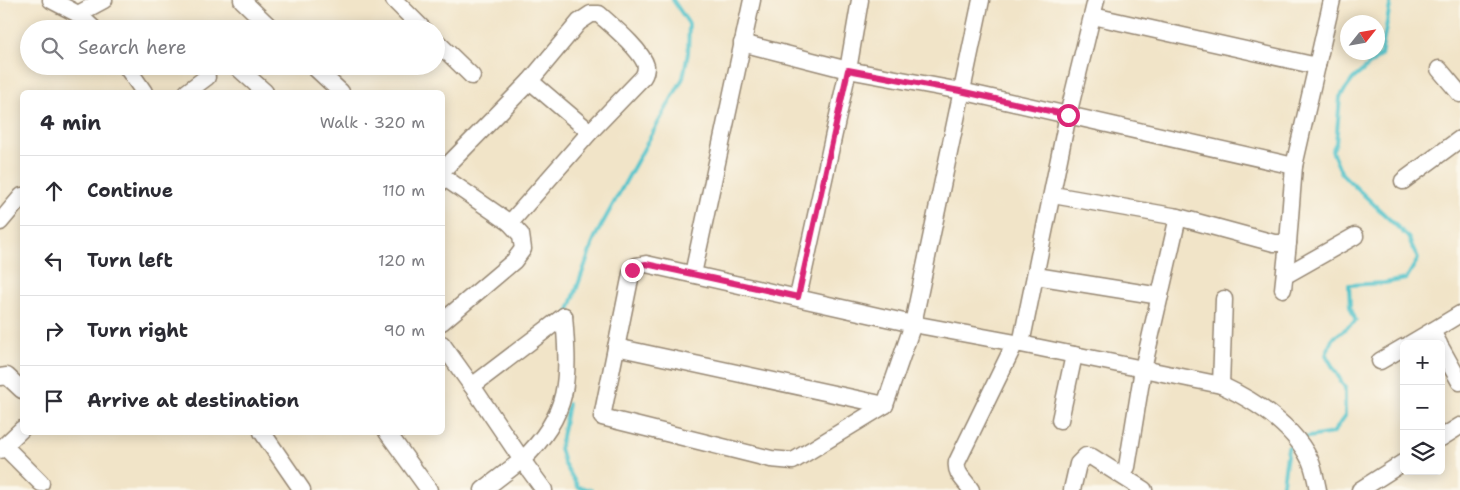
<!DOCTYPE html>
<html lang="en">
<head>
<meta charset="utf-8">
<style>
  body { margin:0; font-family:"Shantell Sans",sans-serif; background:#f7f7f7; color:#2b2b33 }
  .controls { position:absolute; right:15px; bottom:15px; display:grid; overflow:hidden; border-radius:8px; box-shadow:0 2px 12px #0003 }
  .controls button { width:45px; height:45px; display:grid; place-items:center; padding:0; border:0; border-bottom:1px solid #e1e1e2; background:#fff; color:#2b2b33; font:25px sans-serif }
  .compass { position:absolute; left:1340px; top:15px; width:45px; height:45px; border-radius:50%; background:#fff; box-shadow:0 2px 12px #0003; rotate:59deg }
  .stop { position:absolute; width:15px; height:15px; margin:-11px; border:4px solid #db2777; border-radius:50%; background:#fff }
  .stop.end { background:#db2777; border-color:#fff; box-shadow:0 1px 5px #0008 }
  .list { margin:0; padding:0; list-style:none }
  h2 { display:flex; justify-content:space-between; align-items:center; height:65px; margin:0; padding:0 20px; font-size:21px }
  h2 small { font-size:16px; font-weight:400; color:#7c7c81 }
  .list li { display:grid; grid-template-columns:32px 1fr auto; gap:15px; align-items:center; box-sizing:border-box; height:70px; padding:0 20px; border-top:1px solid #e1e1e2 }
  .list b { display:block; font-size:19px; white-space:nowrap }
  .list em { font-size:16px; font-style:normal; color:#7c7c81 }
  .icon { flex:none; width:28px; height:28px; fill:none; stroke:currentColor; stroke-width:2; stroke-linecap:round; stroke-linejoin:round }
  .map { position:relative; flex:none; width:1460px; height:490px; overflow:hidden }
  .search { position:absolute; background:#fff; box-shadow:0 2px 12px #0003; left:20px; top:20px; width:425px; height:55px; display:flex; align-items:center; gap:12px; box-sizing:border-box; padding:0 18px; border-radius:28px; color:#7c7c81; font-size:19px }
  .panel { position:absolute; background:#fff; box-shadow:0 2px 12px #0003; left:20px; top:90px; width:425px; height:345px; border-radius:8px }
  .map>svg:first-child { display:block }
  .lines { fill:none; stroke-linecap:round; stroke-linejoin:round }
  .stream { stroke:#56c4cb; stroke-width:4 }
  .minor-casing { stroke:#968773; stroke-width:19 }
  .minor { stroke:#fff; stroke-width:16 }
  .route { stroke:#db2777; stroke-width:6 }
</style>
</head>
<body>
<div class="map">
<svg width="1460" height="490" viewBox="0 0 1460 490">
  <rect width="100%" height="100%" fill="#fbf7ec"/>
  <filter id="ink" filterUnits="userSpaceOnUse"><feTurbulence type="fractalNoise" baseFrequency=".02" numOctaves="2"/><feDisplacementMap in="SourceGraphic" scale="10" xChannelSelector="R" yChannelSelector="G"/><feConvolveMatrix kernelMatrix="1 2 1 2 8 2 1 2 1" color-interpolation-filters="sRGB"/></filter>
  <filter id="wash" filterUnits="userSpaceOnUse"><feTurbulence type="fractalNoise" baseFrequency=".0096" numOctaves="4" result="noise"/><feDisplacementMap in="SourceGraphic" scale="20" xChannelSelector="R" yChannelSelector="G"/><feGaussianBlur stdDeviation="1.12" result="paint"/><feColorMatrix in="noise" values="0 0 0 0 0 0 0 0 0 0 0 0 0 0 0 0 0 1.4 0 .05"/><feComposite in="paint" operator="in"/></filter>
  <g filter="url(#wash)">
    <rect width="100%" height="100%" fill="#f1e4c8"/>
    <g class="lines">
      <!-- stream -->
      <g class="stream">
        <polyline points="568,313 595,237 683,78 688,53 689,24 673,0"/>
        <polyline points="568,404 560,448 564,463 578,487 591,490"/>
        <polyline points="1303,438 1333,433 1345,416 1345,388 1326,355 1332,339 1356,321 1350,307 1349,285 1384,283 1406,279 1418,259 1408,237 1342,174 1332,151 1336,143 1340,97 1353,79 1381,55 1391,0"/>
        <polyline points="1282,490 1288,448 1295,442"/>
      </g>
    </g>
  </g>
  <g filter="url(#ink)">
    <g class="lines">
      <!-- minor casing -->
      <g class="minor-casing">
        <g id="minor">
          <polyline points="51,0 78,14 94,29"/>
          <polyline points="242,0 272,29"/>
          <polyline points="394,0 423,29"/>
          <path d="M 981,0 L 913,324 L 885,405 L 793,461 L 771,459 L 602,417 L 631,274 L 636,266 L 646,264 L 913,324 L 1021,344 L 1221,385 C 1255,401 1293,425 1310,460 C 1314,469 1316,480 1318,490"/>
          <polyline points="78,14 104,0"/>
          <polyline points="1093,16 1317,66"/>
          <polyline points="436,41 472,76"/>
          <polyline points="742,43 848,70 961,91 1294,166"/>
          <polyline points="126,66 144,92"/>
          <polyline points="236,66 265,92"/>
          <polyline points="313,66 341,92"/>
          <polyline points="1439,69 1460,94"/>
          <polyline points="530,81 590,132"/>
          <polyline points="187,92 207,77"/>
          <path d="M 442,171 L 530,81 L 579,22 L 591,14 L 599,14 C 611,25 642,50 646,66 C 646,70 645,74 643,77 L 590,132 L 510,223"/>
          <polyline points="442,176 510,223 521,235 523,249 514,261 442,322"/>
          <polyline points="1403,181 1460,139"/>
          <polyline points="1053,195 1178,217 1274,243 1288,243 1294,166 1332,0"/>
          <polyline points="0,222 22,196"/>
          <polyline points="693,274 752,0"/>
          <polyline points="1286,275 1355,236"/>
          <polyline points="1036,276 1160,296"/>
          <polyline points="1283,289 1288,243"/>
          <polyline points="798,297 848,70 860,0"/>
          <polyline points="442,344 472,386 564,316"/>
          <polyline points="1021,344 1068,115 1096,0"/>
          <polyline points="1410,344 1432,331"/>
          <polyline points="1439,344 1432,331 1460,314"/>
          <polyline points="616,347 885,405"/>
          <polyline points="1441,348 1460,382"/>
          <polyline points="1380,361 1404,347"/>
          <polyline points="0,377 7,376 22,390"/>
          <polyline points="1221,385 1224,299"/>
          <path d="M 472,386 L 522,460 C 571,414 569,379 564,316"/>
          <polyline points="1060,420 1074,355"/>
          <polyline points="262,432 302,490"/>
          <polyline points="387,432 429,490"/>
          <polyline points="1441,438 1460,426"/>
          <polyline points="4,446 41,483"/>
          <polyline points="0,450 22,429"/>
          <polyline points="1127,467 1143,369 1178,217"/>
          <polyline points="483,490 522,460 544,490"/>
          <path d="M 971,490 C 965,480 955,474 957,462 L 1015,343"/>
          <polyline points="1072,490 1078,464 1086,456 1092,457 1144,490"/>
          <polyline points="1360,490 1404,462"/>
        </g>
      </g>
      <!-- minor -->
      <use href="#minor" class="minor"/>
    </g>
  </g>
  <g class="lines" filter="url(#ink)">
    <!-- route -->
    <polyline class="route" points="632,270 636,266 646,264 798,297 848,70 960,91 1068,115"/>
  </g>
</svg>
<div class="controls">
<button>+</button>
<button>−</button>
<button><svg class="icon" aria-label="layers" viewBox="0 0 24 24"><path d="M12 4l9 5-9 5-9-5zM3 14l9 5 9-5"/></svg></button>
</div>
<svg class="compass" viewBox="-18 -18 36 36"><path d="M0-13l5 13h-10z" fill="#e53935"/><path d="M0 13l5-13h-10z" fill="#7c7c81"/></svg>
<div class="stop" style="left:1068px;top:115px"></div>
<div class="stop end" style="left:632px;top:270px"></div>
<div class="search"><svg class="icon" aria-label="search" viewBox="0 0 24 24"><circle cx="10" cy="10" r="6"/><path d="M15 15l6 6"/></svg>Search here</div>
<section class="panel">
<h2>4 min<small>Walk · 320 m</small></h2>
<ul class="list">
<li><svg class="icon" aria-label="ahead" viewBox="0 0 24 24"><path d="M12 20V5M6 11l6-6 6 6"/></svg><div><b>Continue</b></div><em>110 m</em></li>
<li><svg class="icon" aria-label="left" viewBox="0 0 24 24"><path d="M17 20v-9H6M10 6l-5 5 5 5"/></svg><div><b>Turn left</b></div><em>120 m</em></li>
<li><svg class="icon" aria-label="right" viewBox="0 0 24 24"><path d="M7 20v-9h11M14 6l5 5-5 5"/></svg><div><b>Turn right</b></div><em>90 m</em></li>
<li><svg class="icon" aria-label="arrive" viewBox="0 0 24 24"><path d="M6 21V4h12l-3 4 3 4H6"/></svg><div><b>Arrive at destination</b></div></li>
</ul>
</section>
</div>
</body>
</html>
